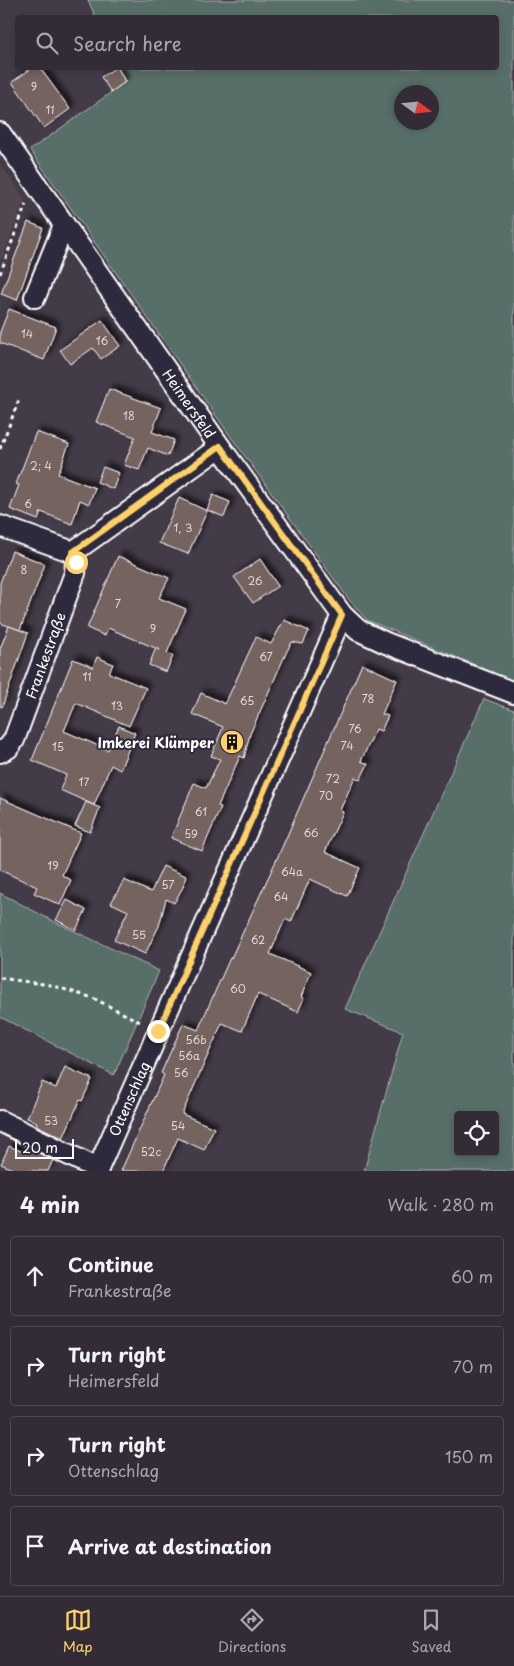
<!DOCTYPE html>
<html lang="en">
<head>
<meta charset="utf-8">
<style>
  body { margin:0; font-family:"Playpen Sans",sans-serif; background:#3e3842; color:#f1f3f6 }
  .controls { position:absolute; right:15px; bottom:15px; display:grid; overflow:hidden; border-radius:5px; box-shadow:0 2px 8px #0003 }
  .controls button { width:45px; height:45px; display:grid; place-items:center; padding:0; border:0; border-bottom:1px solid #4e4851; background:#332c36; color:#f1f3f6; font:25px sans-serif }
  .compass { position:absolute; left:394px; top:85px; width:45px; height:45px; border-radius:50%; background:#332c36; box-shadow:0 2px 8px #0003; rotate:105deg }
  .scale { position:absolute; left:15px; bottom:12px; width:59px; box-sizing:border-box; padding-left:5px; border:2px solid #fff; border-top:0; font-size:14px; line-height:18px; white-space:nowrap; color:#fff; -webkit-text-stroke:4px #2f2a3d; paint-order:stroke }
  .stop { position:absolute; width:15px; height:15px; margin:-11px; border:4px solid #ffd166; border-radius:50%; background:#fff }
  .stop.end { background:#ffd166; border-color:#fff; box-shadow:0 1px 5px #0008 }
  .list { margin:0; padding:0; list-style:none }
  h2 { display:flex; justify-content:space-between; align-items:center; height:65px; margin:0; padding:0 20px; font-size:21px }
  h2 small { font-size:16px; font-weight:400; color:#a9a7ad }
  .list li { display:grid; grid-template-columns:32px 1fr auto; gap:15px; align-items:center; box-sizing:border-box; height:80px; margin:0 10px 10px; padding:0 10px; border:1px solid #4e4851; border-radius:5px }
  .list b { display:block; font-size:19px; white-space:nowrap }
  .list p { margin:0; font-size:16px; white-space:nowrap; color:#a9a7ad }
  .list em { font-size:16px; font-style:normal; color:#a9a7ad }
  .icon { flex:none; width:28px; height:28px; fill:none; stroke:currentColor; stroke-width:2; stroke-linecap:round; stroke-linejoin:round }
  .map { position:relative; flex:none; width:514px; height:1171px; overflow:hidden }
  .search { position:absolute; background:#332c36; box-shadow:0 2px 8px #0003; left:15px; right:15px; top:15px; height:55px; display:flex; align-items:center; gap:12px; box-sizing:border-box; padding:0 18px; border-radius:5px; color:#a9a7ad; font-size:19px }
  .sheet { height:425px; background:#332c36 }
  nav { display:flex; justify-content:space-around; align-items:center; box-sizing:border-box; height:70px; border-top:1px solid #4e4851; background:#332c36; font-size:14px; color:#a9a7ad }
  nav a { display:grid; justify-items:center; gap:2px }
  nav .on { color:#ffd166 }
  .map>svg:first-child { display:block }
  .built { fill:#52474f }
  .green { fill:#586e68; stroke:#acb6b4; fill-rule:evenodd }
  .building { fill:#746360; stroke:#fff; filter:url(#shadow) }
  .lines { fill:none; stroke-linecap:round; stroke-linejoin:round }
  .minor-casing { stroke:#fff; stroke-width:24 }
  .path { stroke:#fff; stroke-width:3; stroke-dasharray:4 4; stroke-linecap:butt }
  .minor { stroke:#2f2a3d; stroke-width:20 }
  .route { stroke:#ffd166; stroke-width:6 }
  .labels { text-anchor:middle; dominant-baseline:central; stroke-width:4; stroke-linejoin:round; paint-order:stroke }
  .number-label { font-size:11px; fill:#dcd8d7 }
  .street-label { font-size:14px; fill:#fff; stroke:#2f2a3d }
  .poi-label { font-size:14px; font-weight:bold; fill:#fff; stroke:#2f2a3d; text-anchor:end }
</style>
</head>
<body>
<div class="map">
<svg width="514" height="1171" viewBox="0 0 514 1171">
  <defs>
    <filter id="shadow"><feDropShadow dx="4.5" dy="-4.5" stdDeviation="2.5" flood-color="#0009"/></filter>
  </defs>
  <rect width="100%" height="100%" fill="#443b48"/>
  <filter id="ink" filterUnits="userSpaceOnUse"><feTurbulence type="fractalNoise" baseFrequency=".02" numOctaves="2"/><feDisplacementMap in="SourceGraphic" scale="10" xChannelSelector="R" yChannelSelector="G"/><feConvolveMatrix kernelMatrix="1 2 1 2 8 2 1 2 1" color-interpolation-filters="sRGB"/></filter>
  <g filter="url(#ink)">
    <!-- built -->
    <polygon class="built" points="0,164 25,199 0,263"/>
    <!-- green -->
    <g class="green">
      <path d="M 88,0 L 514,0 L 514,681 L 367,620 L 350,601 L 231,437 L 30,150 L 126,82 L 119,68 L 496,68 L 496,18 L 96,18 ZM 402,92 L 432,92 L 432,122 L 402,122 Z"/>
      <path d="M 484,699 L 514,710 L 514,1171 L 364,1171 L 403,1032 L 345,1009 ZM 458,1115 L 495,1115 L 495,1152 L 458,1152 Z"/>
      <polygon points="0,893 51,920 159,971 114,1075 0,1017"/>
    </g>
    <!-- building -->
    <g class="building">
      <polygon points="32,68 40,68 70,109 44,128 12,82"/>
      <polygon points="115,68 118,68 125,82 111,92 101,77"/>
      <polygon points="28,222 43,228 17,300 1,294"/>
      <polygon points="9,309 56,327 44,360 0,343 0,332"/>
      <polygon points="102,320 120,346 101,359 93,348 70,364 60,350"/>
      <polygon points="109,389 161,408 152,432 174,440 168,456 148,448 139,470 124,465 135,437 96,422"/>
      <polygon points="36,432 69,444 58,474 95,488 89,504 80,500 72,524 41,512 38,520 10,509 19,485 16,484"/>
      <polygon points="103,467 119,473 113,489 97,482"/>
      <polygon points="213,495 230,502 224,517 207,510"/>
      <polygon points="179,498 207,511 188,554 159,543"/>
      <polygon points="12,551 45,564 20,630 0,623 0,583"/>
      <polygon points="118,556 169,578 159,598 186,609 167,653 173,656 166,672 149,665 156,648 160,650 108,628 105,636 87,628"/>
      <polygon points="260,559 278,586 253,603 234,577"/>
      <polygon points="284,620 309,631 303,644 292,642 287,651 250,734 244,758 240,756 218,806 221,807 202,851 171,838 194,783 206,788 220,759 211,756 223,727 192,714 201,693 225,704 256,637 271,644"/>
      <polygon points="9,626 28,633 2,707 0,706 0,649"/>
      <polygon points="97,657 113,664 109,673 146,688 129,726 76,703 64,731 108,750 119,726 135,733 120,770 111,765 94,805 60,790 66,775 32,760 73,659 93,667"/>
      <polygon points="362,664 397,680 382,714 388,716 381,731 376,729 361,761 368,764 360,780 355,777 340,810 343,812 325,852 360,868 347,896 310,879 291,922 285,919 270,954 311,972 301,997 304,998 298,1012 258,994 242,1031 222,1023 182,1114 214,1128 204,1150 178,1138 163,1171 121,1171 164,1075 161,1073 183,1024 198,1030 230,958 231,958 280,852"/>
      <polygon points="0,798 81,833 62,875 71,880 60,905 34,893 37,887 0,870"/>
      <polygon points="86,802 100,808 90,832 75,826"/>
      <polygon points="163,866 186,876 183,887 174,903 166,899 159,926 145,954 114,940 128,911 111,903 124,880 151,892"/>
      <polygon points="67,900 86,910 76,930 56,920"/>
      <polygon points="65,1067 92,1079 82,1101 80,1100 63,1138 36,1125 37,1122 27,1118 42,1082 56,1088"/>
      <polygon points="9,1146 23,1152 26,1147 53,1160 48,1171 17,1171 1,1164"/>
    </g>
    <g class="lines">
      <!-- minor casing -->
      <g class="minor-casing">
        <g id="minor">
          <path id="s1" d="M 0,133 L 220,447 L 342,615 L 358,630 L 386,643 L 514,693"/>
          <polyline points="35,297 64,225"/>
          <polyline points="0,526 73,552"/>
          <polyline points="73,552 220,447"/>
          <path id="s2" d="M 0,752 L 8,748 L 14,740 L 75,573 L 76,562 L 73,552"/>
          <polyline points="0,1121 98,1169"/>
          <path id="s3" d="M 97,1171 L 342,615"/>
        </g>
      </g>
      <!-- path -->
      <g class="path">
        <polyline points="0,274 26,204"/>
        <polyline points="0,449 20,397"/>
        <polyline points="0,978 50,985 93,998 142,1023"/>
      </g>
      <!-- minor -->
      <use href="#minor" class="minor"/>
    </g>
  </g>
  <g class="lines" filter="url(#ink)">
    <!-- route -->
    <polyline class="route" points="76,562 73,552 220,446 342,615 158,1031"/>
  </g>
  <!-- icons -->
  <defs>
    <g id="building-disc" transform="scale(1.25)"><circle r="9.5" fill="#ffd166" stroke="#2f2a3d"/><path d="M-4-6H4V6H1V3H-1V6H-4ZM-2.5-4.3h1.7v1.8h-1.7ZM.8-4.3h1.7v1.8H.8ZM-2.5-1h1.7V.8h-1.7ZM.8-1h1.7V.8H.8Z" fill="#111"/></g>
  </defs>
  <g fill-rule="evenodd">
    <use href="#building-disc" x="232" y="742"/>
  </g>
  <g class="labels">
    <!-- number labels -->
    <g class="number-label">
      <text x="34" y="86">9</text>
      <text x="50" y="109">11</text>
      <text x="27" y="333">14</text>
      <text x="102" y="340">16</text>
      <text x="129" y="415">18</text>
      <text x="41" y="465">2; 4</text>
      <text x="28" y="503">6</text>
      <text x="183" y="527">1, 3</text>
      <text x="24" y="569">8</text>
      <text x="255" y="580">26</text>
      <text x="118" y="603">7</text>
      <text x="153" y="628">9</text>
      <text x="266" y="656">67</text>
      <text x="87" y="676">11</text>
      <text x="368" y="698">78</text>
      <text x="247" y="700">65</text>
      <text x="117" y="705">13</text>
      <text x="355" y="728">76</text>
      <text x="347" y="745">74</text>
      <text x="58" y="746">15</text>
      <text x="333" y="778">72</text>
      <text x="84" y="781">17</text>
      <text x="326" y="795">70</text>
      <text x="201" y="811">61</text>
      <text x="311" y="832">66</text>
      <text x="191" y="833">59</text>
      <text x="53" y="865">19</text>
      <text x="292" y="871">64a</text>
      <text x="168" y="884">57</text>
      <text x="281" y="896">64</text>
      <text x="139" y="934">55</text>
      <text x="258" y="939">62</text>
      <text x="238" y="988">60</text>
      <text x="196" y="1039">56b</text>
      <text x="189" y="1055">56a</text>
      <text x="181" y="1072">56</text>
      <text x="51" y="1120">53</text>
      <text x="178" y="1125">54</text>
      <text x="151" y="1151">52c</text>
    </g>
    <!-- street labels -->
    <g class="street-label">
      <text stroke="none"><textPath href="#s1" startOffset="330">Heimersfeld</textPath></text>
      <text stroke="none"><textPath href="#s2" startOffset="109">Frankestraße</textPath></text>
      <text stroke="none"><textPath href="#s3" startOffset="79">Ottenschlag</textPath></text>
    </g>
    <!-- poi labels -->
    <g class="poi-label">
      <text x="214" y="742">Imkerei Klümper</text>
    </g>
  </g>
</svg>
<div class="controls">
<button><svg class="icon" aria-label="locate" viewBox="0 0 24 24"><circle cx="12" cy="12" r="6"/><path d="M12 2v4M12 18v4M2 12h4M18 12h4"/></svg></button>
</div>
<svg class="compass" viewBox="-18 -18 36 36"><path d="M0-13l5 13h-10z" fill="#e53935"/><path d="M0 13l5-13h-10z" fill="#a9a7ad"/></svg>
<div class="scale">20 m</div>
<div class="stop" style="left:76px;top:562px"></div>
<div class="stop end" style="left:158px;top:1031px"></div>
<div class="search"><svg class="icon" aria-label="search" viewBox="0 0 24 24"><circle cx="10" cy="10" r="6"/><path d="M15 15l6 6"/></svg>Search here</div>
</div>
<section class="sheet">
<h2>4 min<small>Walk · 280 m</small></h2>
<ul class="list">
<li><svg class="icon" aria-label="ahead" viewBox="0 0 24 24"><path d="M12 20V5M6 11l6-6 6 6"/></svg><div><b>Continue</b><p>Frankestraße</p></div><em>60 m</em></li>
<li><svg class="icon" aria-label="right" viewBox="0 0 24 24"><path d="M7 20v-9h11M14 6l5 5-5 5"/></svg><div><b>Turn right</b><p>Heimersfeld</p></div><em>70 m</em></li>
<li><svg class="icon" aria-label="right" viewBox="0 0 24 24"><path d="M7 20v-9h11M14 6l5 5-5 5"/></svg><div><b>Turn right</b><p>Ottenschlag</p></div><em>150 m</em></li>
<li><svg class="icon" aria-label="arrive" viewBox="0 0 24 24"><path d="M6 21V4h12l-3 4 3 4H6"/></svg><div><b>Arrive at destination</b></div></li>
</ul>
</section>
<nav>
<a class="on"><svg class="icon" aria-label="map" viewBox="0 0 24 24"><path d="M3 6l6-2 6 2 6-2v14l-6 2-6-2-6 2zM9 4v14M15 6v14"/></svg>Map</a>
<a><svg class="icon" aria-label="directions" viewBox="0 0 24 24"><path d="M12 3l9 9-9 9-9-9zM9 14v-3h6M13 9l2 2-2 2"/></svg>Directions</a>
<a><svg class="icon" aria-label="saved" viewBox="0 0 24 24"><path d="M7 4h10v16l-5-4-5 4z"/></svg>Saved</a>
</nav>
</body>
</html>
